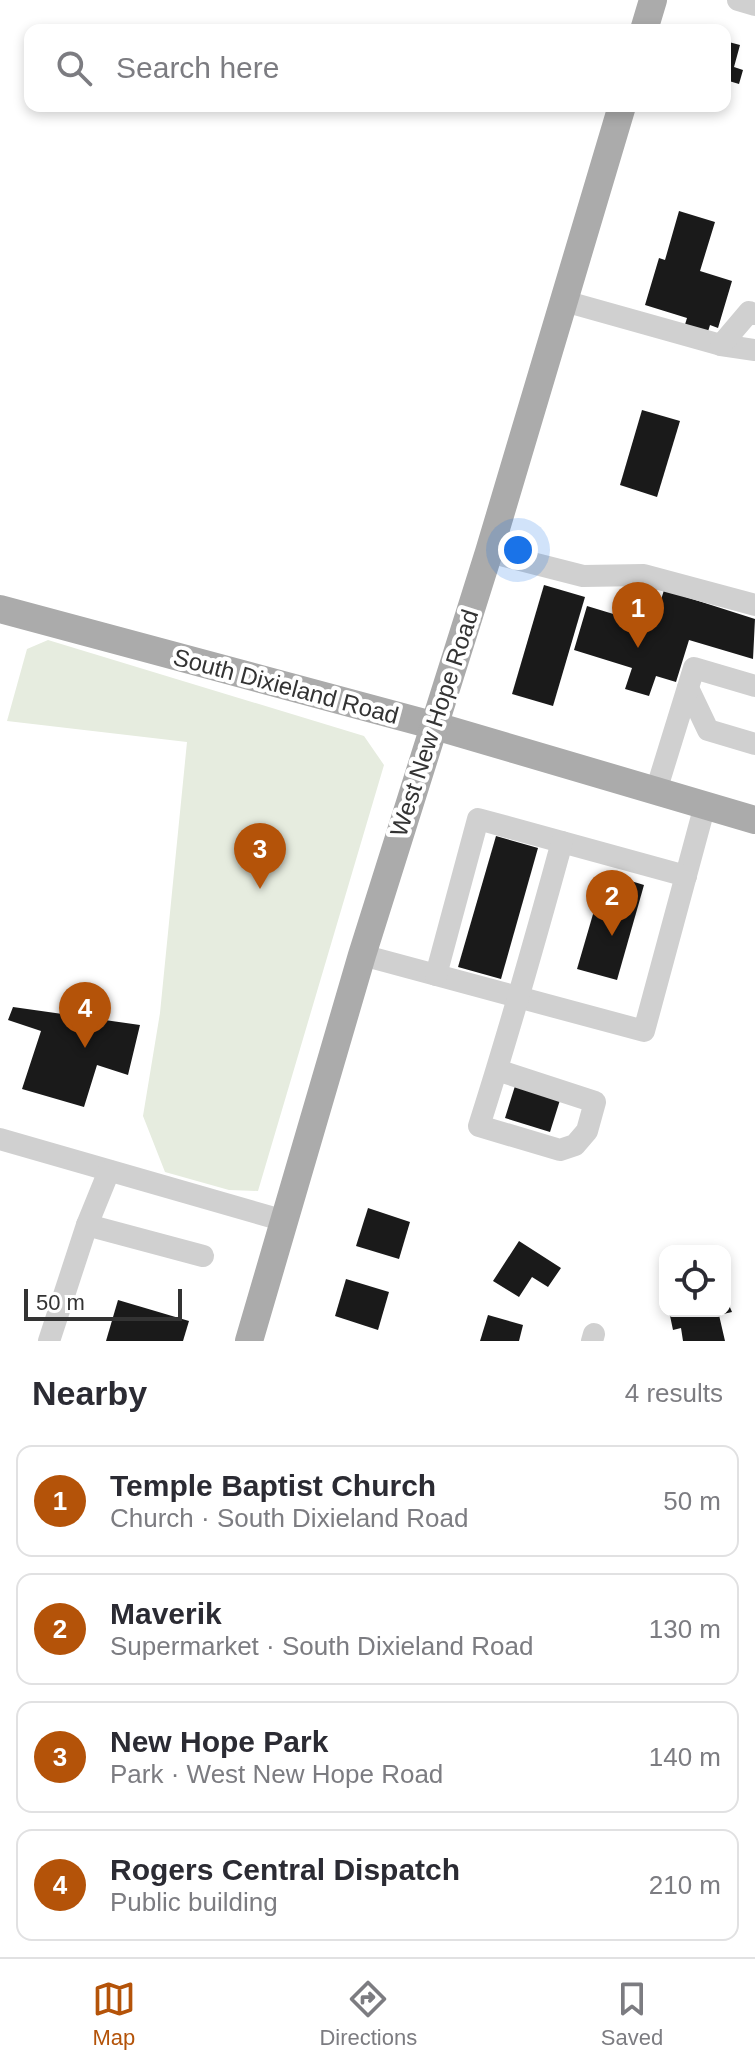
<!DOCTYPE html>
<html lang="en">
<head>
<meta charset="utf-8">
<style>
  body { margin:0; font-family:Arial,sans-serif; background:#f2f2f3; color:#2b2b33 }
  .controls { position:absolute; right:24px; bottom:24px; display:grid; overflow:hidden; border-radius:16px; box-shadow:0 4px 12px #0003 }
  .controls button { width:72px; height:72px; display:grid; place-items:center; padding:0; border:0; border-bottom:2px solid #e1e1e2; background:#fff; color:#2b2b33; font:40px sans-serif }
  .scale { position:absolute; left:24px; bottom:20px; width:158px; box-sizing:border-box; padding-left:8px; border:4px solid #333; border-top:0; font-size:22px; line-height:28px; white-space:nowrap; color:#333; -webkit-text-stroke:6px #fff; paint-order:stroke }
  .you { position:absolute; left:518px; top:550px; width:28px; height:28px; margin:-20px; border:6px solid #fff; border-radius:50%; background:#1a73e8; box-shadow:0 0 0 12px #1a73e833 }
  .badge { display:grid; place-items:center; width:52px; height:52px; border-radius:50%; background:#b45309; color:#fff; font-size:26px; font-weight:700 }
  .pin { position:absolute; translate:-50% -66px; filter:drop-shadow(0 2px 4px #0008) }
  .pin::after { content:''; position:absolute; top:42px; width:28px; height:24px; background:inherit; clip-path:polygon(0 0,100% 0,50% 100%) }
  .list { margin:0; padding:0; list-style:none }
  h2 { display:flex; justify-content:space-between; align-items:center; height:104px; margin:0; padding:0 32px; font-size:34px }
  h2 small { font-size:26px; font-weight:400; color:#7c7c81 }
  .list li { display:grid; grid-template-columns:52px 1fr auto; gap:24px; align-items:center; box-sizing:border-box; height:112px; margin:0 16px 16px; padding:0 16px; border:2px solid #e1e1e2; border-radius:16px }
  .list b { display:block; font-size:30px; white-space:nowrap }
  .list p { margin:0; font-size:26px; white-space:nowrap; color:#7c7c81 }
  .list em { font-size:26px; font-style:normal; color:#7c7c81 }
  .icon { flex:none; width:44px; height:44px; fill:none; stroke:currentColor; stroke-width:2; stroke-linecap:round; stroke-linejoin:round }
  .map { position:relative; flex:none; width:755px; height:1341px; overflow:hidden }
  .search { position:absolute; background:#fff; box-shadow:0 4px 12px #0003; left:24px; right:24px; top:24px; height:88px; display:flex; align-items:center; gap:20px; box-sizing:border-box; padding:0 28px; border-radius:16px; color:#7c7c81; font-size:30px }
  .sheet { height:616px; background:#fff }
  nav { display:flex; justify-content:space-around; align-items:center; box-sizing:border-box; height:112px; border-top:2px solid #e1e1e2; background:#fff; font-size:22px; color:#7c7c81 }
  nav a { display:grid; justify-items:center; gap:4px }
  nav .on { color:#b45309 }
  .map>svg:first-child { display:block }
  .green { fill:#e6ecdf }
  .building { fill:#1a1a1a }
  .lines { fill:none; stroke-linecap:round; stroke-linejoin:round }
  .minor { stroke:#d0d0d0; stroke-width:22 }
  .major { stroke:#ababab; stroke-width:28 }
  .labels { text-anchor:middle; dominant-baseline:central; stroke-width:8; stroke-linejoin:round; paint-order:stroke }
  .street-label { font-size:24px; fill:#333; stroke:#fff }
</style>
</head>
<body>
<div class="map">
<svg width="755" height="1341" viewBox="0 0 755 1341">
  <rect width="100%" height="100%" fill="#fff"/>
  <!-- green -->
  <polygon class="green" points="48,640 364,736 384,765 258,1191 229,1190 165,1172 143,1116 160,1013 187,742 7,721 27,649"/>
  <!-- building -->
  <g class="building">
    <polygon points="725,41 740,45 734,67 743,70 739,84 729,81 726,92"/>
    <polygon points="679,211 715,222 700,271 732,281 718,328 710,325 706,338 683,331 687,318 645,305 659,258 665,260"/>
    <polygon points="642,410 680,421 657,497 620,485"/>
    <polygon points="544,585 585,597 553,706 512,694"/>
    <polygon points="664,590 755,619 753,659 689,640 676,682 656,676 649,696 625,689 632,668 574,650 587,606 653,626"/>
    <polygon points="496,836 538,848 501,979 458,967"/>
    <polygon points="605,873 644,885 617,980 577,969"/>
    <polygon points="13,1007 140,1025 128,1075 97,1065 84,1107 22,1089 41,1031 8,1020"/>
    <polygon points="515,1086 560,1100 550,1132 505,1118"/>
    <polygon points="368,1208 410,1222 399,1259 356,1246"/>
    <polygon points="519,1241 561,1268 548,1287 532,1277 519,1297 493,1281"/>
    <polygon points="346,1279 389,1292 378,1330 335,1316"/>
    <polygon points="725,1296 732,1312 719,1315 725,1341 683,1341 681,1328 673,1330 669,1311 725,1311"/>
    <polygon points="118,1300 189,1321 183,1341 106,1341"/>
    <polygon points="488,1315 523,1325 519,1341 480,1341"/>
  </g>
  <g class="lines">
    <!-- minor -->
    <g class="minor">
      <polyline points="738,0 755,5"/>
      <polyline points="564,301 721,345 755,350"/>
      <polyline points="721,345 749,312 755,314"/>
      <polyline points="489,552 583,576 644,575 755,605"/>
      <polyline points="688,688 708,730 755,744"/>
      <polyline points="656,791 694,668 755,686"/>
      <polyline points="362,955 644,1031 705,805"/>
      <polyline points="436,975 478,819 686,876"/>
      <path d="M 497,1070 L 595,1102 L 587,1131 L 575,1145 L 560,1150 L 479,1126 C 509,1032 536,937 562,842"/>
      <polyline points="0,1139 285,1221"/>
      <polyline points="87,1225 203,1256"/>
      <polyline points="49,1341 87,1225 109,1171"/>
      <polyline points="592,1341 594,1334"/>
    </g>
    <!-- major -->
    <g class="major">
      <polyline points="644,30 653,0"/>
      <polyline points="0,609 432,725 755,820"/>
      <polyline points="249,1341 362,955 489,552 622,106"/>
    </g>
  </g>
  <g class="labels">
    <!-- street labels -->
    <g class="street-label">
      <text transform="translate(286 686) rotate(15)">South Dixieland Road</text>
      <text transform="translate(434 723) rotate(-72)">West New Hope Road</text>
    </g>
  </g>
</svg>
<div class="controls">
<button><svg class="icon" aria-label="locate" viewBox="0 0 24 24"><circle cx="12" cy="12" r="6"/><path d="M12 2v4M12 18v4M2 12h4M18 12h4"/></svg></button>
</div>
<div class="scale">50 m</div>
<div class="you"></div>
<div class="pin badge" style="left:638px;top:648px">1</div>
<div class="pin badge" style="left:612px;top:936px">2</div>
<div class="pin badge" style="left:260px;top:889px">3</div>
<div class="pin badge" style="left:85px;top:1048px">4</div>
<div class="search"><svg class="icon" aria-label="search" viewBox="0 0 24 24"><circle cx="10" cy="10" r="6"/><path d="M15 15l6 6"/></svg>Search here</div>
</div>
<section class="sheet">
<h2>Nearby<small>4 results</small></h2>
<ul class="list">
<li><span class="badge">1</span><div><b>Temple Baptist Church</b><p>Church · South Dixieland Road</p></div><em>50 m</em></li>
<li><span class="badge">2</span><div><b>Maverik</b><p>Supermarket · South Dixieland Road</p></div><em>130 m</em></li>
<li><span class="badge">3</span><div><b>New Hope Park</b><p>Park · West New Hope Road</p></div><em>140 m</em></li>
<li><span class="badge">4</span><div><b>Rogers Central Dispatch</b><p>Public building</p></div><em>210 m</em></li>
</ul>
</section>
<nav>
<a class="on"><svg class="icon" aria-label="map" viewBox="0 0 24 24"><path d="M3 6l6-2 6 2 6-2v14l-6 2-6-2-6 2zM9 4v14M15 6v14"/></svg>Map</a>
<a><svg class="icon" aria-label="directions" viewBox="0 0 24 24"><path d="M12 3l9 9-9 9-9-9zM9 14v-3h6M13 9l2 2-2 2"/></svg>Directions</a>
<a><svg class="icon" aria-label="saved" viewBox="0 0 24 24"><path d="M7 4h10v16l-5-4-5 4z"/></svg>Saved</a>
</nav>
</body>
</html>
